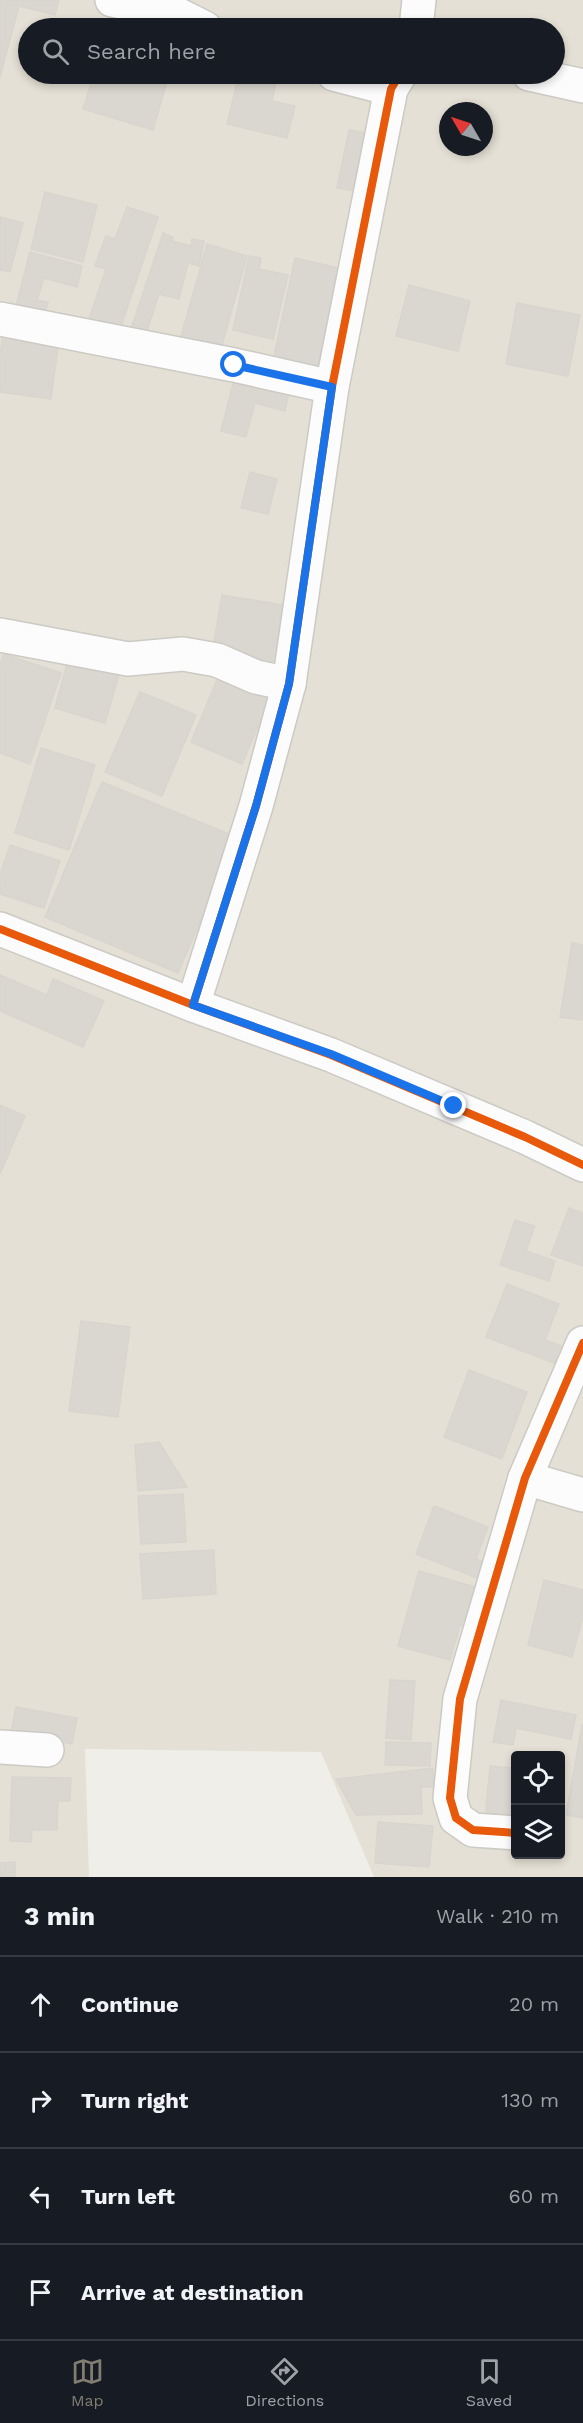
<!DOCTYPE html>
<html lang="en">
<head>
<meta charset="utf-8">
<style>
  body { margin:0; font-family:"Work Sans",sans-serif; background:#242831; color:#f1f3f6 }
  .controls { position:absolute; right:18px; bottom:18px; display:grid; overflow:hidden; border-radius:6px; box-shadow:0 3px 9px #0003 }
  .controls button { width:54px; height:54px; display:grid; place-items:center; padding:0; border:0; border-bottom:2px solid #363941; background:#171b24; color:#f1f3f6; font:30px sans-serif }
  .compass { position:absolute; left:439px; top:102px; width:54px; height:54px; border-radius:50%; background:#171b24; box-shadow:0 3px 9px #0003; rotate:309deg }
  .stop { position:absolute; width:18px; height:18px; margin:-14px; border:4px solid #1a73e8; border-radius:50%; background:#fff }
  .stop.end { background:#1a73e8; border-color:#fff; box-shadow:0 2px 6px #0008 }
  .list { margin:0; padding:0; list-style:none }
  h2 { display:flex; justify-content:space-between; align-items:center; height:78px; margin:0; padding:0 24px; font-size:26px }
  h2 small { font-size:20px; font-weight:400; color:#9ea1a6 }
  .list li { display:grid; grid-template-columns:39px 1fr auto; gap:18px; align-items:center; box-sizing:border-box; height:96px; padding:0 24px; border-top:2px solid #363941 }
  .list b { display:block; font-size:22px; white-space:nowrap }
  .list em { font-size:20px; font-style:normal; color:#9ea1a6 }
  .icon { flex:none; width:33px; height:33px; fill:none; stroke:currentColor; stroke-width:2; stroke-linecap:round; stroke-linejoin:round }
  .map { position:relative; flex:none; width:583px; height:1877px; overflow:hidden }
  .search { position:absolute; background:#171b24; box-shadow:0 3px 9px #0003; left:18px; right:18px; top:18px; height:66px; display:flex; align-items:center; gap:15px; box-sizing:border-box; padding:0 21px; border-radius:33px; color:#9ea1a6; font-size:22px }
  .sheet { height:462px; background:#171b24 }
  nav { display:flex; justify-content:space-around; align-items:center; box-sizing:border-box; height:84px; border-top:2px solid #363941; background:#171b24; font-size:16px; color:#9ea1a6 }
  nav a { display:grid; justify-items:center; gap:3px }
  nav .on { color:#827d73 }
  .map>svg:first-child { display:block }
  .residential { fill:#e5e0d5; fill-rule:evenodd }
  .building { fill:#dad7d1; stroke:#d8d5ce; stroke-width:1.5 }
  .lines { fill:none; stroke-linecap:round; stroke-linejoin:round }
  .minor-casing { stroke:#cccac4; stroke-width:36 }
  .tertiary-casing { stroke:#cccac4; stroke-width:36 }
  .minor { stroke:#fdfcfc; stroke-width:33 }
  .tertiary { stroke:#fdfcfc; stroke-width:33 }
  .cycleway-casing { stroke:#fff; stroke-width:11 }
  .cycleway { stroke:#e8590c; stroke-width:8 }
  .route { stroke:#1a73e8; stroke-width:8 }
</style>
</head>
<body>
<div class="map">
<svg width="583" height="1877" viewBox="0 0 583 1877">
  <rect width="100%" height="100%" fill="#f0eee8"/>
  <!-- residential -->
  <path class="residential" d="M 0,0 L 583,0 L 583,1877 L 374,1877 L 321,1752 L 85,1749 L 89,1877 L 0,1877 ZM 28,28 L 554,28 L 554,74 L 28,74 ZM 448,111 L 484,111 L 484,147 L 448,147 ZM 516,1756 L 560,1756 L 560,1854 L 516,1854 Z"/>
  <!-- building -->
  <g class="building">
    <polygon points="0,0 59,0 55,15 19,6 0,77"/>
    <polygon points="94,74 169,74 153,130 83,109"/>
    <polygon points="239,74 278,74 272,101 295,106 287,138 227,124"/>
    <polygon points="349,130 367,133 355,191 337,188"/>
    <polygon points="45,192 97,205 83,262 31,249"/>
    <polygon points="127,207 158,217 119,332 88,322 106,269 95,266 106,236 115,239"/>
    <polygon points="0,217 23,223 10,272 0,270"/>
    <polygon points="163,233 173,237 172,241 191,246 192,239 204,241 199,266 188,263 179,299 159,294 146,334 131,329"/>
    <polygon points="207,244 247,256 222,345 180,340"/>
    <polygon points="30,252 82,266 77,287 44,278 37,300 48,302 42,321 14,314"/>
    <polygon points="249,256 261,258 259,269 288,275 273,339 233,330"/>
    <polygon points="295,258 343,269 320,376 272,365"/>
    <polygon points="409,285 470,301 458,351 396,336"/>
    <polygon points="517,303 580,315 568,376 506,364"/>
    <polygon points="3,332 59,340 51,399 0,392 0,356"/>
    <polygon points="235,376 290,389 285,411 255,403 246,437 221,431"/>
    <polygon points="250,472 277,479 268,514 241,508"/>
    <polygon points="222,595 290,606 280,665 212,653"/>
    <polygon points="4,654 61,673 30,764 0,753 0,665"/>
    <polygon points="68,660 119,675 105,723 55,708"/>
    <polygon points="219,675 271,696 242,764 191,742"/>
    <polygon points="140,692 196,715 162,796 105,772"/>
    <polygon points="41,748 95,765 69,850 15,833"/>
    <polygon points="102,782 236,837 178,973 45,917"/>
    <polygon points="10,845 60,861 44,908 0,894 0,875"/>
    <polygon points="572,943 583,945 582,1020 560,1017"/>
    <polygon points="0,975 47,995 53,979 104,1001 83,1047 0,1011"/>
    <polygon points="0,1105 25,1116 0,1174"/>
    <polygon points="569,1208 583,1213 583,1266 551,1255"/>
    <polygon points="515,1220 535,1226 526,1251 555,1261 549,1281 500,1265"/>
    <polygon points="507,1284 559,1304 545,1340 561,1346 554,1363 486,1337"/>
    <polygon points="81,1321 130,1327 118,1417 69,1411"/>
    <polygon points="469,1370 527,1392 502,1459 444,1437"/>
    <polygon points="159,1442 187,1487 138,1491 135,1445"/>
    <polygon points="183,1494 186,1542 141,1544 138,1496"/>
    <polygon points="434,1506 488,1527 476,1559 485,1563 480,1579 416,1554"/>
    <polygon points="214,1550 216,1594 143,1599 140,1554"/>
    <polygon points="419,1571 486,1590 475,1629 460,1625 450,1660 398,1646"/>
    <polygon points="544,1580 583,1590 583,1616 572,1657 528,1645"/>
    <polygon points="390,1680 415,1681 411,1740 386,1738"/>
    <polygon points="501,1700 576,1715 571,1739 516,1728 513,1745 493,1742"/>
    <polygon points="16,1707 77,1718 72,1744 11,1733"/>
    <polygon points="582,1725 583,1726 583,1818 566,1815"/>
    <polygon points="386,1742 431,1743 430,1766 385,1765"/>
    <polygon points="490,1766 514,1768 511,1803 516,1803 516,1823 485,1820"/>
    <polygon points="433,1768 433,1787 421,1787 422,1814 356,1815 336,1779"/>
    <polygon points="12,1777 71,1778 70,1801 58,1801 57,1830 32,1830 31,1842 10,1841"/>
    <polygon points="378,1822 433,1826 429,1867 375,1863"/>
    <polygon points="15,1862 15,1877 0,1877 0,1863"/>
  </g>
  <g class="lines">
    <!-- minor casing -->
    <g class="minor-casing">
      <g id="minor">
        <polyline points="112,0 179,15 205,28"/>
        <polyline points="416,28 419,0"/>
        <polyline points="334,74 391,89"/>
        <polyline points="529,74 583,86"/>
        <polyline points="0,319 234,365 332,387"/>
        <polyline points="0,635 128,659 183,654 217,660 256,677 289,684"/>
        <polyline points="193,1005 256,806 289,684 332,387 391,89 400,74"/>
        <polyline points="525,1478 583,1495"/>
        <polyline points="0,1747 47,1750"/>
        <polyline points="516,1833 473,1830 456,1818 450,1798 460,1699 525,1478 583,1343"/>
      </g>
    </g>
    <!-- tertiary casing -->
    <g class="tertiary-casing">
      <polyline id="tertiary" points="0,929 193,1005 331,1055 525,1137 583,1165"/>
    </g>
    <!-- minor -->
    <use href="#minor" class="minor"/>
    <!-- tertiary -->
    <use href="#tertiary" class="tertiary"/>
    <!-- cycleway casing -->
    <g class="cycleway-casing">
      <g id="cycleway">
        <polyline points="0,929 193,1005 331,1055 525,1137 583,1165"/>
        <polyline points="193,1005 256,806 289,684 332,387 391,89 400,74"/>
        <polyline points="516,1833 473,1830 456,1818 450,1798 460,1699 525,1478 583,1343"/>
      </g>
    </g>
    <!-- cycleway -->
    <use href="#cycleway" class="cycleway"/>
  </g>
  <g class="lines">
    <!-- route -->
    <polyline class="route" points="234,365 332,387 289,684 256,806 193,1005 331,1054 454,1106"/>
  </g>
</svg>
<div class="controls">
<button><svg class="icon" aria-label="locate" viewBox="0 0 24 24"><circle cx="12" cy="12" r="6"/><path d="M12 2v4M12 18v4M2 12h4M18 12h4"/></svg></button>
<button><svg class="icon" aria-label="layers" viewBox="0 0 24 24"><path d="M12 4l9 5-9 5-9-5zM3 14l9 5 9-5"/></svg></button>
</div>
<svg class="compass" viewBox="-18 -18 36 36"><path d="M0-13l5 13h-10z" fill="#e53935"/><path d="M0 13l5-13h-10z" fill="#9ea1a6"/></svg>
<div class="stop" style="left:234px;top:365px"></div>
<div class="stop end" style="left:454px;top:1106px"></div>
<div class="search"><svg class="icon" aria-label="search" viewBox="0 0 24 24"><circle cx="10" cy="10" r="6"/><path d="M15 15l6 6"/></svg>Search here</div>
</div>
<section class="sheet">
<h2>3 min<small>Walk · 210 m</small></h2>
<ul class="list">
<li><svg class="icon" aria-label="ahead" viewBox="0 0 24 24"><path d="M12 20V5M6 11l6-6 6 6"/></svg><div><b>Continue</b></div><em>20 m</em></li>
<li><svg class="icon" aria-label="right" viewBox="0 0 24 24"><path d="M7 20v-9h11M14 6l5 5-5 5"/></svg><div><b>Turn right</b></div><em>130 m</em></li>
<li><svg class="icon" aria-label="left" viewBox="0 0 24 24"><path d="M17 20v-9H6M10 6l-5 5 5 5"/></svg><div><b>Turn left</b></div><em>60 m</em></li>
<li><svg class="icon" aria-label="arrive" viewBox="0 0 24 24"><path d="M6 21V4h12l-3 4 3 4H6"/></svg><div><b>Arrive at destination</b></div></li>
</ul>
</section>
<nav>
<a class="on"><svg class="icon" aria-label="map" viewBox="0 0 24 24"><path d="M3 6l6-2 6 2 6-2v14l-6 2-6-2-6 2zM9 4v14M15 6v14"/></svg>Map</a>
<a><svg class="icon" aria-label="directions" viewBox="0 0 24 24"><path d="M12 3l9 9-9 9-9-9zM9 14v-3h6M13 9l2 2-2 2"/></svg>Directions</a>
<a><svg class="icon" aria-label="saved" viewBox="0 0 24 24"><path d="M7 4h10v16l-5-4-5 4z"/></svg>Saved</a>
</nav>
</body>
</html>
